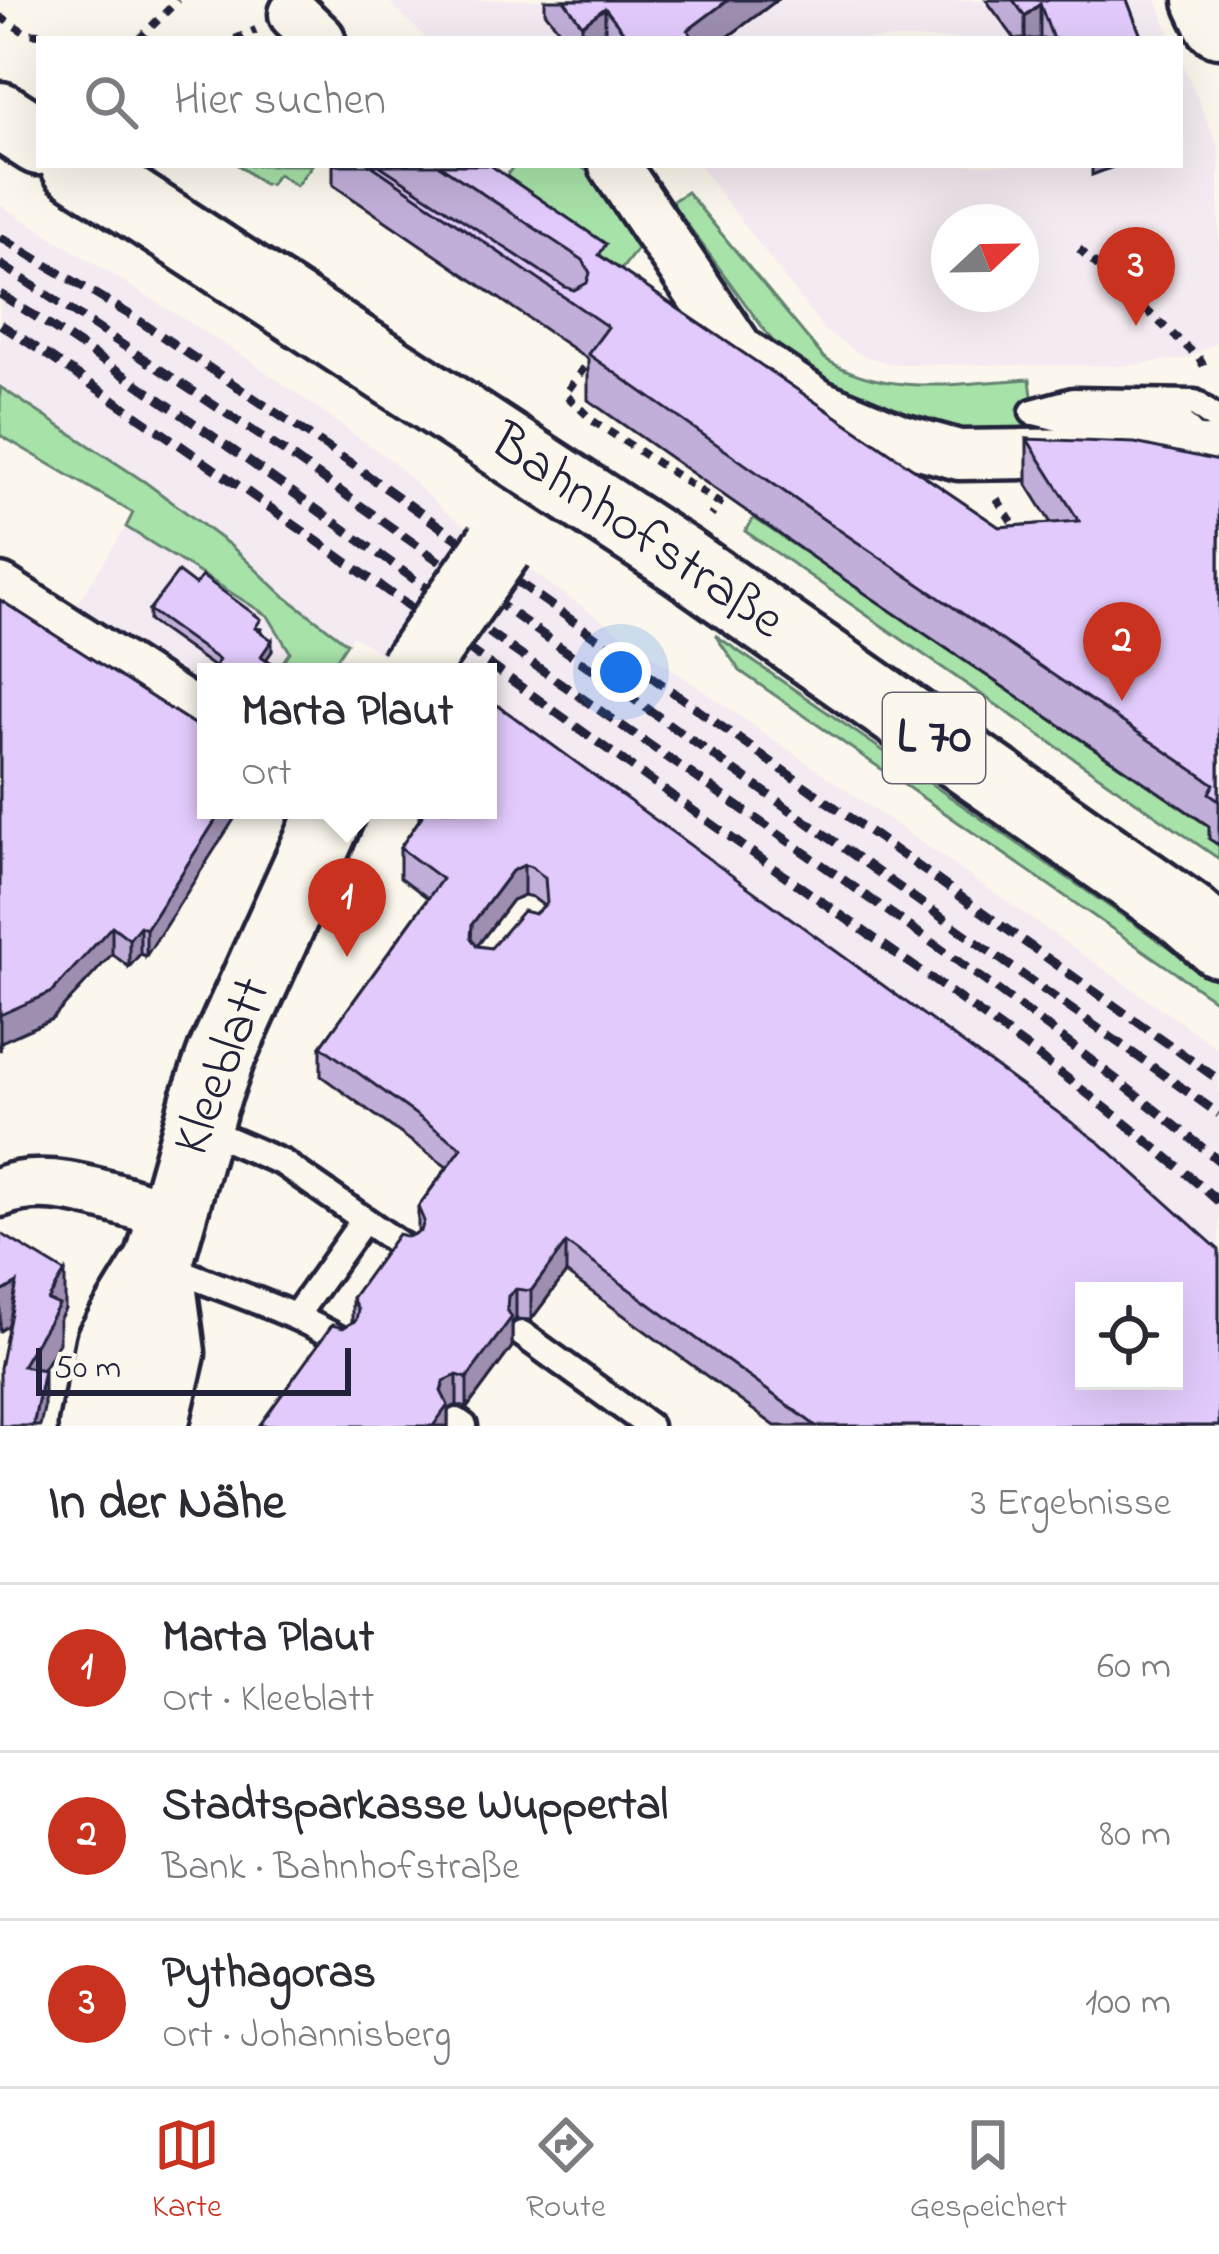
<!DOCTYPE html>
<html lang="de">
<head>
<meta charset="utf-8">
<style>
  body { margin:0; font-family:"Indie Flower",sans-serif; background:#f2f2f3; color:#2b2b33 }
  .controls { position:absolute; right:36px; bottom:36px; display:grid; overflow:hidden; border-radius:0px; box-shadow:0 12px 48px #0002 }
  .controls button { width:108px; height:108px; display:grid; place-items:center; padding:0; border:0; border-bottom:3px solid #e1e1e2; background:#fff; color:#2b2b33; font:60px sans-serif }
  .compass { position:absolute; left:931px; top:204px; width:108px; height:108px; border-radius:50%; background:#fff; box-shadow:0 12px 48px #0002; rotate:68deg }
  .scale { position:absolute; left:36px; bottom:30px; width:315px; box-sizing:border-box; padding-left:12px; border:6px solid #22223b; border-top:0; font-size:33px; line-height:42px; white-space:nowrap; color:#22223b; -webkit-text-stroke:9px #fbf7ec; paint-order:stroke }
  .you { position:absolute; left:621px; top:672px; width:42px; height:42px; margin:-30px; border:9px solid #fff; border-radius:50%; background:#1a73e8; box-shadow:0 0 0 18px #1a73e833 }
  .badge { display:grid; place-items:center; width:78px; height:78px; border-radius:50%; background:#c8321e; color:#fff; font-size:39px; font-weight:700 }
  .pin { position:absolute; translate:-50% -99px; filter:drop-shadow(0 3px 6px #0008) }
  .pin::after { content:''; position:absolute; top:63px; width:42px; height:36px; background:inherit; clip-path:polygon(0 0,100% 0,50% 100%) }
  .popup { position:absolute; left:197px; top:663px; width:300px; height:156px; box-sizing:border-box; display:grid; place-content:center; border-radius:0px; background:#fff; filter:drop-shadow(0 3px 9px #0005); font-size:39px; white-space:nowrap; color:#7c7c81 }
  .popup b { font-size:45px; color:#2b2b33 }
  .popup::after { content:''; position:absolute; left:50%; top:100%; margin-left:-24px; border:24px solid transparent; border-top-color:#fff }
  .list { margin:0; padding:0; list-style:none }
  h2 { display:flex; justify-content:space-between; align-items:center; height:156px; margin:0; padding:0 48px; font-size:51px }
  h2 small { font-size:39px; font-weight:400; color:#7c7c81 }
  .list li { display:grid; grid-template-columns:78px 1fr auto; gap:36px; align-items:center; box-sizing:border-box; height:168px; padding:0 48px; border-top:3px solid #e1e1e2 }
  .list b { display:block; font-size:45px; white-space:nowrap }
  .list p { margin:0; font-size:39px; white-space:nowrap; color:#7c7c81 }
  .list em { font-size:39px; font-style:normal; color:#7c7c81 }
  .icon { flex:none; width:66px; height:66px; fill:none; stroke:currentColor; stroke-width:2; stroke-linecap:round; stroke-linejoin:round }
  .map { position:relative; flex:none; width:1219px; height:1426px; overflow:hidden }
  .search { position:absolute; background:#fff; box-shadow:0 12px 48px #0002; left:36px; right:36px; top:36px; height:132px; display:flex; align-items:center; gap:30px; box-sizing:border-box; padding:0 42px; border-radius:0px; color:#7c7c81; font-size:45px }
  .sheet { height:660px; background:#fff }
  nav { display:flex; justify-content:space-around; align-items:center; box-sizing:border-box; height:168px; border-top:3px solid #e1e1e2; background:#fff; font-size:33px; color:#7c7c81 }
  nav a { display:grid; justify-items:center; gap:6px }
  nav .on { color:#c8321e }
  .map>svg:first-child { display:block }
  .built { fill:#f4eaf1; fill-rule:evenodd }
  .green { fill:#a7e2a8; stroke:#648272; stroke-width:3 }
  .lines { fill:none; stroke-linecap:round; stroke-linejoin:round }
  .lane-casing { stroke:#22223b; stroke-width:33 }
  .street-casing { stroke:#22223b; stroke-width:57 }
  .secondary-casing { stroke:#22223b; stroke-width:75 }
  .primary-casing { stroke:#22223b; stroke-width:75 }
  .path { stroke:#22223b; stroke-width:8; stroke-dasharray:9 9; stroke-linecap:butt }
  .lane { stroke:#fbf7ec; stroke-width:24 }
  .street { stroke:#fbf7ec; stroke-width:48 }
  .secondary { stroke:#fbf7ec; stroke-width:66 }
  .primary { stroke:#fbf7ec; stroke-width:66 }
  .rail { stroke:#22223b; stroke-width:9; stroke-dasharray:18 9; stroke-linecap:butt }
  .primary-bridge-casing { stroke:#22223b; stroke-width:75; stroke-linecap:butt }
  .primary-bridge { stroke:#fbf7ec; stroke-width:66 }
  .wall { fill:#c2afd9; stroke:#22223b; stroke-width:3; fill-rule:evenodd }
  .shaded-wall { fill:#9e8eb0; stroke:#22223b; stroke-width:3 }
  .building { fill:#e2cbfc; stroke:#22223b; stroke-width:3; fill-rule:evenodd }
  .labels { text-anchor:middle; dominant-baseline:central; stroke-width:10; stroke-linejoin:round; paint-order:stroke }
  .shield { fill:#fbf7ec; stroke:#636270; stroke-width:3 }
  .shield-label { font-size:51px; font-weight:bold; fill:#22223b }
  .street-label { font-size:54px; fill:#22223b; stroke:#fbf7ec }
</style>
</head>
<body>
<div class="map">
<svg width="1219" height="1426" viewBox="0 0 1219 1426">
  <rect width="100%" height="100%" fill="#fbf7ec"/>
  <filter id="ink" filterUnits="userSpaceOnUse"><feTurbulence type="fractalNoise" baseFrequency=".00833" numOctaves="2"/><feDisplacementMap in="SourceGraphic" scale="24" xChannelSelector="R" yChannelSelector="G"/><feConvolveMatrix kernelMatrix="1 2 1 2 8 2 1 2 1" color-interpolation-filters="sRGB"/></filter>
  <g filter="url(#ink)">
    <!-- built -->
    <g class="built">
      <polygon points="388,0 1156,0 1172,39 427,39"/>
      <path d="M 1180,57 L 1219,149 L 1219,341 L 1188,358 L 1124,366 L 892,364 L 861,355 L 825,331 L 699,165 L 1180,165 ZM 949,222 L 1021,222 L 1021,294 L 949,294 Z"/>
      <polygon points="0,205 243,356 391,460 443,510 1219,1049 1219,1278 488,727 488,672 408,672 353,635 347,643 283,595 231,546 145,482 0,387"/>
      <polygon points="126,527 269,616 290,653 279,667 286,672 206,672 206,688 77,605"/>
    </g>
    <!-- green -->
    <g class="green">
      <polygon points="238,165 312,165 296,186 278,174 270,184 263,184"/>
      <polygon points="514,165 579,165 587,171 637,249 606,290 485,207"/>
      <path d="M 687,192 L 824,358 C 885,398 960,383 1030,379 L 1037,439 L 965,442 L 825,394 L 779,350 L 671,202 Z"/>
      <polygon points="0,387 145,482 231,546 283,595 347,643 328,672 286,672 279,667 290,652 268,616 126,527 133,513 0,435"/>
      <polygon points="754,518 1214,830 1209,838 1219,846 1219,859 745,531"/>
      <polygon points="715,635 1219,982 1219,1003 740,671"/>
    </g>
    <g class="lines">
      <!-- lane casing -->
      <g class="lane-casing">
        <g id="lane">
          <polyline points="1033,412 1073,401 1195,403 1219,421"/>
          <polyline points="1035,412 1080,423 1182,424 1205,448"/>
          <polyline points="199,1127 283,1163 408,1250"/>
          <path d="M 167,1266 C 226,1291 287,1308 342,1341"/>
          <polyline points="297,1314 363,1221"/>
          <polyline points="522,1334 649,1426"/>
          <polyline points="457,1421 464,1426"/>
        </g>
      </g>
      <!-- street casing -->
      <g class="street-casing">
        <g id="street">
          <polyline points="294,14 320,39"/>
          <polyline points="614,165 739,351 819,405 898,438 959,455 1219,451"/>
          <polyline points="0,589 206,721"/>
          <path d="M 0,1192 C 53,1171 118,1201 171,1215"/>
        </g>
      </g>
      <!-- secondary casing -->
      <g class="secondary-casing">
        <polyline id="secondary" points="1208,0 1219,23"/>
      </g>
      <!-- primary casing -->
      <g class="primary-casing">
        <g id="primary">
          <polyline points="0,116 39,141"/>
          <polyline points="75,165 682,561 1187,915 1219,943"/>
          <polyline points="93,1426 110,1342 159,1262 204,1103 221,1056 332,810"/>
          <polyline points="154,1426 171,1353 159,1262"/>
        </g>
      </g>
      <!-- path -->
      <g class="path">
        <polyline points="0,17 26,33 111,39"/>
        <polyline points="139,39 178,0"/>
        <polyline points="235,39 256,30"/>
        <polyline points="1079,249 1199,358 1208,373"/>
        <polyline points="595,353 565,394 593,421 719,503 711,516"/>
        <polyline points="997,499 1018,531"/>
      </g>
      <!-- lane -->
      <use href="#lane" class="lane"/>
      <!-- street -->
      <use href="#street" class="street"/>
      <!-- secondary -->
      <use href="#secondary" class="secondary"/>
      <!-- primary -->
      <use href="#primary" class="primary"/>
      <!-- rail -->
      <g class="rail">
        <polyline points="0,237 135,318 349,462 1219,1080"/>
        <polyline points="0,264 288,454 1219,1114"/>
        <path d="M 0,294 C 192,415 373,552 559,682 C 781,837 1009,989 1219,1161"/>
        <path d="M 0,324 C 245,484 480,659 719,829 C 888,950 1063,1064 1219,1202"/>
      </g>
      <!-- primary-bridge casing -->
      <g class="primary-bridge-casing">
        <polyline id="primary-bridge" points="411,672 499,546"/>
      </g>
      <!-- primary-bridge -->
      <use href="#primary-bridge" class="primary-bridge"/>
    </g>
    <!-- wall -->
    <g class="wall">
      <polygon points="545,0 777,0 725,39 566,39 545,12"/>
      <polygon points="986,0 1127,0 1142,39 1015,39"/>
      <polygon points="333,165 490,165 606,260 999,527 1051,523 1027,485 1027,439 1219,461 1219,845 1209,839 1209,826 829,569 588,400 588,359 333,185"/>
      <polygon points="0,600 206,732 146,956 140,954 129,967 112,954 52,1019 1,1042 0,1051"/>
      <polygon points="149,610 261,629 260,632 272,651 266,659 284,672 213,672 214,667 149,621"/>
      <path d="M 419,810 L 488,810 L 1219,1426 L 775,1426 L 566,1273 L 531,1320 L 516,1319 L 512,1322 L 512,1347 L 467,1408 L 457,1405 L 448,1409 L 448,1426 L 343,1328 L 352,1323 L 352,1298 L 408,1237 L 418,1232 L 418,1207 L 447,1167 L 321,1076 L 321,1046 L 428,898 L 400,877 L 400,848 L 419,820 ZM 524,895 L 532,897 L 544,906 L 491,948 L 477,946 L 512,900 Z"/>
    </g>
    <!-- shaded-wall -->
    <g class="shaded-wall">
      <polygon points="728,0 777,0 725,39 688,39 688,30"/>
      <polygon points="1040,4 1040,39 1025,39 1025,16"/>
      <polygon points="605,8 605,39 582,39 582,25"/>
      <polygon points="1092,165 1118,165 1092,175"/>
      <polygon points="272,640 272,651 261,667 261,656"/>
      <polygon points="222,810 240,810 146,956 146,929"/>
      <polygon points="524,865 524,895 512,900 472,953 471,938 472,924 512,871"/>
      <polygon points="112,926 112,954 52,1019 1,1042 0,1051 0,1015"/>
      <polygon points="140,926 140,954 129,967 129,939"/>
      <polygon points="566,1243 566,1273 531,1320 531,1291"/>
      <polygon points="65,1272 65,1309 59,1320 59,1343 22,1403 22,1366 48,1300"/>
      <polygon points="17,1283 17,1320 0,1331 0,1293"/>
      <polygon points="516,1289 516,1319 512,1322 512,1347 467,1408 467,1378 508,1296"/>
      <polygon points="44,1370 44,1408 40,1426 33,1426"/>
      <polygon points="457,1375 457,1405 448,1409 448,1426 433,1426 444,1381"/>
    </g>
    <!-- building -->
    <g class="building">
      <polygon points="564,0 728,0 688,30 694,39 629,39 605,8 582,25"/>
      <polygon points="1013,0 1127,0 1142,39 1053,39 1040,4 1025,16"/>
      <polygon points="371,165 379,165 565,287 574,290 587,283 590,273 583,260 439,165 490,165 606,244 599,255 999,527 1079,521 1027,439 1135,443 1219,461 1219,800 1209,793 1214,784 829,523 588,354 608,327"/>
      <polygon points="178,572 195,585 202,576 261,619 255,628 272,640 261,656 284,672 218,672 213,668 219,660 149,610"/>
      <polygon points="0,600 206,732 206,810 222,810 146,929 140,926 129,939 112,926 52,992 0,1015"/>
      <path d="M 496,704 L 1100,1143 L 1219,1250 L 1219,1426 L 816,1426 L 566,1243 L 531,1291 L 516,1289 L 508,1296 L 507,1310 L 512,1317 L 467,1378 L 457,1375 L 444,1381 L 441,1391 L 448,1405 L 433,1426 L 259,1426 L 332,1325 L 343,1328 L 356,1320 L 358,1310 L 352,1298 L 398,1234 L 408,1237 L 421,1231 L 424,1221 L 418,1207 L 462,1148 L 321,1046 L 442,879 L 400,848 L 424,813 L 420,810 L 488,810 L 488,715 ZM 524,865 L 532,867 L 545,878 L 547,903 L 535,914 L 523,911 L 491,948 L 477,946 L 471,938 L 472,924 L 512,871 ZM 1084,1291 L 1174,1291 L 1174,1381 L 1084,1381 Z"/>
      <polygon points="0,1233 65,1272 48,1300 59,1305 22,1366 44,1370 33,1426 0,1426 0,1368 17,1283 0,1293"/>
    </g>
  </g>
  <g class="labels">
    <!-- shield labels -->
    <rect class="shield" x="883" y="693" width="102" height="90" rx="9"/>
    <g class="shield-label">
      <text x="934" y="738">L 70</text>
    </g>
    <!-- street labels -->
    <g class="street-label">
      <text transform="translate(636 533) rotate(34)">Bahnhofstraße</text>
      <text transform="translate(224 1067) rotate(-69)">Kleeblatt</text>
    </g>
  </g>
</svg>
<div class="controls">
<button><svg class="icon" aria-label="locate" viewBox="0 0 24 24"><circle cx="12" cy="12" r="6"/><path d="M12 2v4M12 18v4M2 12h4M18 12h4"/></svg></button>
</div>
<svg class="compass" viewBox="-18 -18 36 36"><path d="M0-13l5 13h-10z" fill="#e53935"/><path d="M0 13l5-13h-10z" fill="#7c7c81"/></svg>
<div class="scale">50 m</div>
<div class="you"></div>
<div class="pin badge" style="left:347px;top:957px">1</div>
<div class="popup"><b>Marta Plaut</b>Ort</div>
<div class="pin badge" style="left:1122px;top:701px">2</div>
<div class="pin badge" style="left:1136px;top:326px">3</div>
<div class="search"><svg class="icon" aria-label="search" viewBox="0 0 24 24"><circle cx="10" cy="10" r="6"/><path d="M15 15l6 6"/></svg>Hier suchen</div>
</div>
<section class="sheet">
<h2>In der Nähe<small>3 Ergebnisse</small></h2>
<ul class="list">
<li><span class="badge">1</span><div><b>Marta Plaut</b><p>Ort · Kleeblatt</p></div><em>60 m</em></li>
<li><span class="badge">2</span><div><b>Stadtsparkasse Wuppertal</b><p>Bank · Bahnhofstraße</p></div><em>80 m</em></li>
<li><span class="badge">3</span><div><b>Pythagoras</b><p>Ort · Johannisberg</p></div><em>100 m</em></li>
</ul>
</section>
<nav>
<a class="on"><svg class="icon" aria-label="map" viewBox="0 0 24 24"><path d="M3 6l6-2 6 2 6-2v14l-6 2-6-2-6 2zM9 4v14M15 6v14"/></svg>Karte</a>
<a><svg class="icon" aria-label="directions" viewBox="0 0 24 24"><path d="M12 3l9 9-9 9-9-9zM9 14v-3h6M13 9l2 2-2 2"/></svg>Route</a>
<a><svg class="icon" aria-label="saved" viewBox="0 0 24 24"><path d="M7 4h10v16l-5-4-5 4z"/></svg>Gespeichert</a>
</nav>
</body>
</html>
